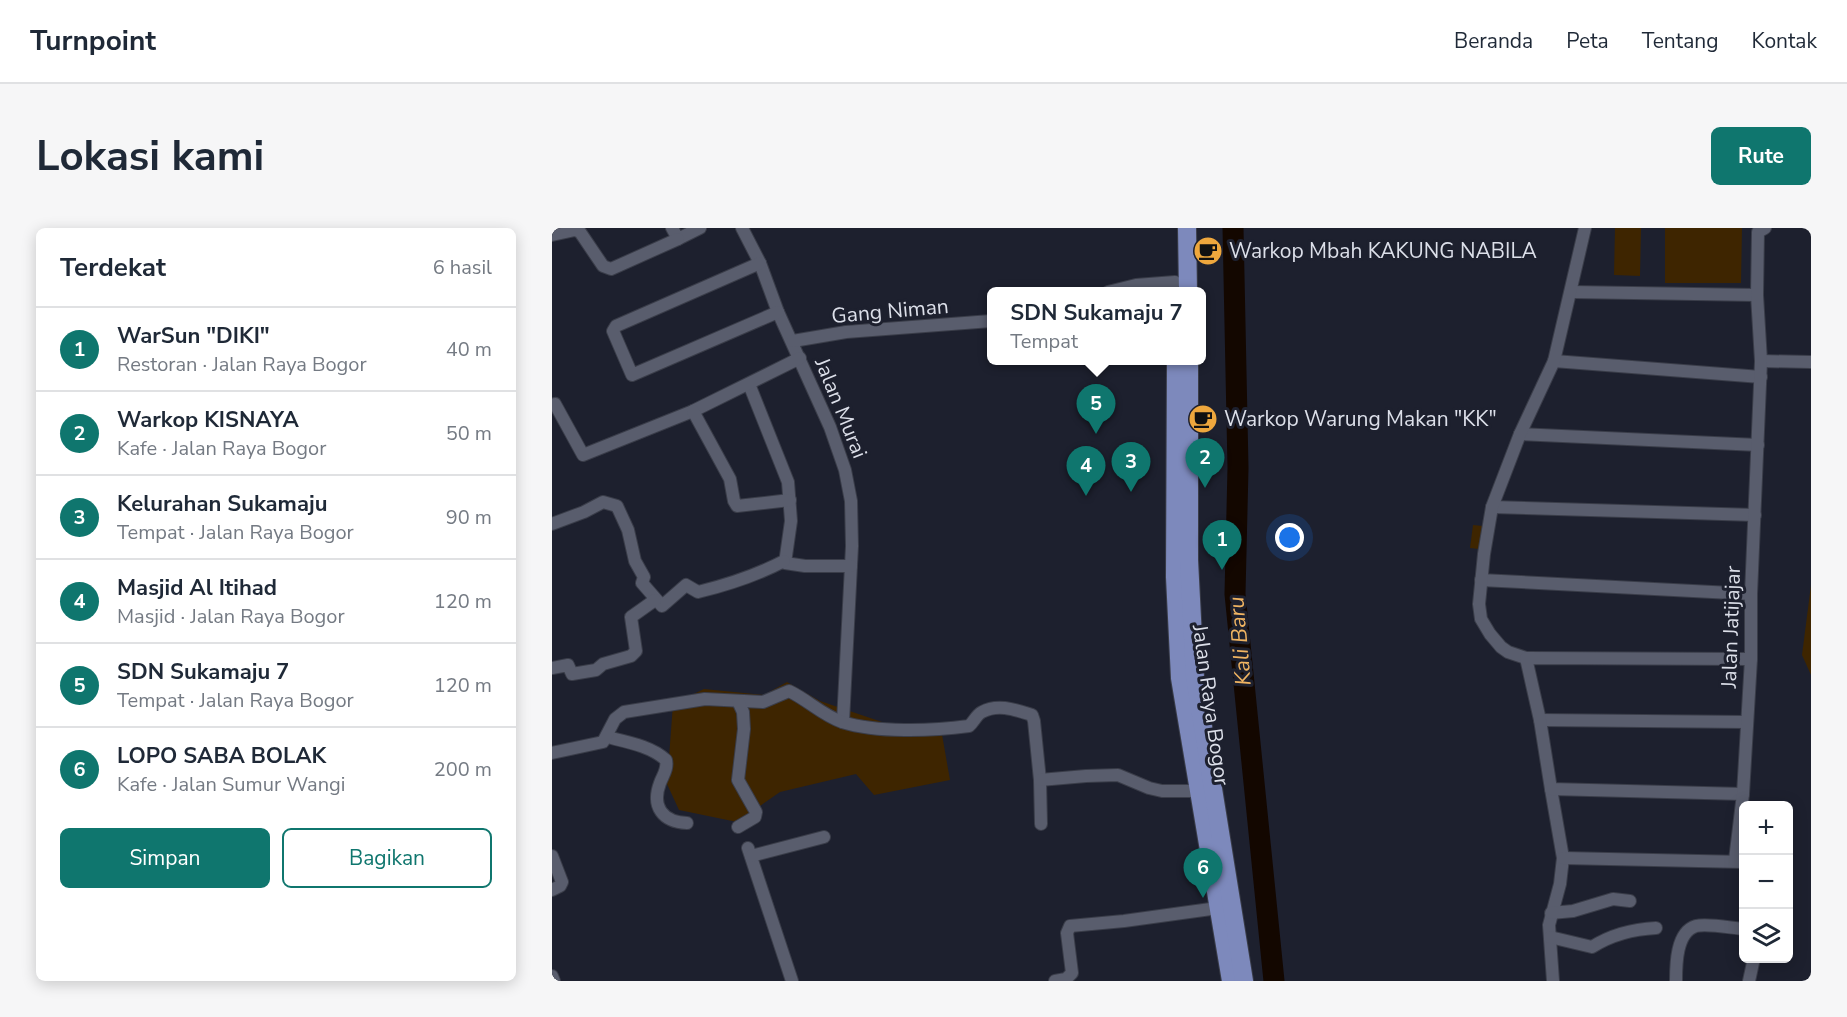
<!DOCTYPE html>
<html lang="id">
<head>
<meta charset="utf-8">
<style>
  body { margin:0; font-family:"Nunito Sans",sans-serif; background:#f6f6f7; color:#1f2937 }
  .controls { position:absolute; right:18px; bottom:18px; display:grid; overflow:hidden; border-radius:9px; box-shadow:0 3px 15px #0003 }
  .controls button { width:54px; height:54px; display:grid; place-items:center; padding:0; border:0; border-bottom:2px solid #e0e1e3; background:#fff; color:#1f2937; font:30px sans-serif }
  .you { position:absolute; left:738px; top:310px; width:21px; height:21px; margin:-15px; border:4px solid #fff; border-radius:50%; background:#1a73e8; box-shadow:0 0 0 9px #1a73e833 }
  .badge { display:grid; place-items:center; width:39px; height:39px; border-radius:50%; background:#0f766e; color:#fff; font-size:20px; font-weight:700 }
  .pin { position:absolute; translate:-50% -50px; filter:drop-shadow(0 2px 3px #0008) }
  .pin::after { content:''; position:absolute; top:32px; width:21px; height:18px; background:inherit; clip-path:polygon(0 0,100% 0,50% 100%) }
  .popup { position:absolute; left:435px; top:59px; width:219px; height:78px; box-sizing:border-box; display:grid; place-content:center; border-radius:9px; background:#fff; filter:drop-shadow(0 2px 4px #0005); font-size:20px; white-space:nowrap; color:#747a83 }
  .popup b { font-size:22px; color:#1f2937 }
  .popup::after { content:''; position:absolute; left:50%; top:100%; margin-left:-12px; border:12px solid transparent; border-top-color:#fff }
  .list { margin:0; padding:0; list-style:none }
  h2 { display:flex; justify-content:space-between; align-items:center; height:78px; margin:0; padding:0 24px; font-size:26px }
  h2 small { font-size:20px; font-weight:400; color:#747a83 }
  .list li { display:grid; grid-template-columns:39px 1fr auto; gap:18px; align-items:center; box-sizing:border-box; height:84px; padding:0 24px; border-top:2px solid #e0e1e3 }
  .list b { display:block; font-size:22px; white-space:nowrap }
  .list p { margin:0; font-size:20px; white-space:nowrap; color:#747a83 }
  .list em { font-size:20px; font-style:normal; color:#747a83 }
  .actions { display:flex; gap:12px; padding:18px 24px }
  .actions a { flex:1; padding:14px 0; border:2px solid #0f766e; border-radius:9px; text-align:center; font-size:21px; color:#0f766e }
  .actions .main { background:#0f766e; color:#fff }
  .icon { flex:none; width:33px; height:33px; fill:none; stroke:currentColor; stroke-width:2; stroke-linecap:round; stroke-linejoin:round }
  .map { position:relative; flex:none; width:1259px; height:753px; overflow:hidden; border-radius:9px }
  header { display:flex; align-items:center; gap:36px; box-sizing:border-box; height:84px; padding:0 30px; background:#fff; border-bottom:2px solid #e0e1e3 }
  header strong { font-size:28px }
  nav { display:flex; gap:33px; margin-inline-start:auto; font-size:21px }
  .intro { display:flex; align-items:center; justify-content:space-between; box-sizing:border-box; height:144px; padding:0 36px }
  h1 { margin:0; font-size:42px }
  .button { padding:15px 27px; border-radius:9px; background:#0f766e; color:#fff; font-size:21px; font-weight:700 }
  main { display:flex; gap:36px; padding:0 36px }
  aside { flex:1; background:#fff; border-radius:9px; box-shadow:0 3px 15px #0003 }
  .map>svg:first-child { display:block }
  .green { fill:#3e2500 }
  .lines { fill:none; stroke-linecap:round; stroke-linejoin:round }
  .river { stroke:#130700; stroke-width:21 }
  .minor-casing { stroke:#3a3d49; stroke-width:14 }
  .trunk-casing { stroke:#3a3d49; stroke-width:20 }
  .minor { stroke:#595d6d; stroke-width:12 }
  .trunk { stroke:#7d89bc; stroke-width:18 }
  .labels { text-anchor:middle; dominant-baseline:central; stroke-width:6; stroke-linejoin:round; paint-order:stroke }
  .poi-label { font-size:21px; fill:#dcdfe9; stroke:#1d202e; text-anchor:start }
  .street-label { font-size:21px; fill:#dcdfe9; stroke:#1d202e }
  .water-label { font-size:22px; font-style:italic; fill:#f0b462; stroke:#1d202e }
</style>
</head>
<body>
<header>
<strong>Turnpoint</strong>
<nav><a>Beranda</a><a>Peta</a><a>Tentang</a><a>Kontak</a></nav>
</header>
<div class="intro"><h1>Lokasi kami</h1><a class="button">Rute</a></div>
<main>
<aside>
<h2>Terdekat<small>6 hasil</small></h2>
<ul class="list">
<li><span class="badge">1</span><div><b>WarSun &quot;DIKI&quot;</b><p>Restoran · Jalan Raya Bogor</p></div><em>40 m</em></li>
<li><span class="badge">2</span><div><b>Warkop KISNAYA</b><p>Kafe · Jalan Raya Bogor</p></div><em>50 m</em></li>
<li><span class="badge">3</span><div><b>Kelurahan Sukamaju</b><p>Tempat · Jalan Raya Bogor</p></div><em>90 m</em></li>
<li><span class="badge">4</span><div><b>Masjid Al Itihad</b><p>Masjid · Jalan Raya Bogor</p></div><em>120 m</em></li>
<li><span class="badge">5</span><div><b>SDN Sukamaju 7</b><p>Tempat · Jalan Raya Bogor</p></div><em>120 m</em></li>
<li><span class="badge">6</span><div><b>LOPO SABA BOLAK</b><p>Kafe · Jalan Sumur Wangi</p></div><em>200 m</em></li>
</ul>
<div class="actions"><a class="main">Simpan</a><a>Bagikan</a></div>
</aside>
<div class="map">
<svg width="1259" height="753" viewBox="0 0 1259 753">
  <rect width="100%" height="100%" fill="#1d202e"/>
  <!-- green -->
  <g class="green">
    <polygon points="1063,0 1089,0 1088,48 1062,47"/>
    <polygon points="1113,0 1190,0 1189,55 1113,55"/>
    <polygon points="921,297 931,298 927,321 918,320"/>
    <polygon points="1259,357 1259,447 1250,427"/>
    <polygon points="235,454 268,473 333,495 388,495 398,552 322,567 304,546 228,564 185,594 127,582 115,556 121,476 152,461 212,467"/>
  </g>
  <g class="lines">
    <!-- river -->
    <polyline class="river" points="681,0 686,240 683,366 722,753"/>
    <!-- minor casing -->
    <g class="minor-casing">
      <g id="minor">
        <polyline points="120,0 126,11 148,0"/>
        <polyline points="190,0 208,35 226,84 278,199 293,242 299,273 300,318 291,494"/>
        <polyline points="0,7 23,2 28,4 51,38 59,41 126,11"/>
        <polyline points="208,35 64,98 61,103 80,147 226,84"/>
        <polyline points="556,64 584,57 623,54"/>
        <polyline points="1019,64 1205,67"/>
        <polyline points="241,113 294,104 439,93"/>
        <polyline points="1002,133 1209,149"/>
        <polyline points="1209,133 1259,134"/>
        <polyline points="197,156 236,254 239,293 233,335 253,338 299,338"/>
        <polyline points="0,177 3,176 31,227 141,183 248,130"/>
        <polyline points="141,183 178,251 182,273 185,278 238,272"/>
        <polyline points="968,206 1206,217"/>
        <polyline points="940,279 1203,287"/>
        <path d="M 0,296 L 32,284 L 51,274 L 65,278 L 76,302 L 83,333 L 92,349 L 90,355 L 110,378 L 134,357 L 146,364 C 175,357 205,347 232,333"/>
        <polyline points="929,352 1199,366"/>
        <polyline points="974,430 956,424 949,419 938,406 929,391 927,376 932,326 940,279 968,206 1002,133 1033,0"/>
        <polyline points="0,440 16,437 20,446 44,442 51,436 79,428 84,423 79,389 103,372"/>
        <polyline points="988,492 1195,494"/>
        <path d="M 55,509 C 75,514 99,518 114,532 C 116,541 111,547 108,555 C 99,579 111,594 135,595"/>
        <path d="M 0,525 L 51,514 L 63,491 L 72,484 L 153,471 L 211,474 L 237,463 C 256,472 270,487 290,494 C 325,505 380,503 417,498 C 422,494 424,487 430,484 C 446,475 464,482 480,487 L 482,493 L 488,552 L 489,596"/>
        <polyline points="488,552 534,548 566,547 597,560 610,563 647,563"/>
        <polyline points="999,561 1011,630 1008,656 997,697 1001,753"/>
        <polyline points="1191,566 999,561 988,492 974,430 1199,431"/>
        <polyline points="186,599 203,589 204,584 186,552 192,501 191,484 186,473"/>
        <polyline points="196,620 240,753"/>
        <polyline points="0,628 10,654 8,658 0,662"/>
        <polyline points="199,628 272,609"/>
        <polyline points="1011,630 1192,634"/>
        <polyline points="1183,632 1191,566 1199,431 1199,366 1209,133 1205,67 1206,4 1213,0"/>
        <polyline points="999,685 1021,683 1061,671 1078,673"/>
        <path d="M 998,709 L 1040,719 C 1059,707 1083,701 1104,700"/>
        <polyline points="0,748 2,753"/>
        <polyline points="503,753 514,751 520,745 515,705 518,698 572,693 666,680"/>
        <path d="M 1124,753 C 1124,737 1124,704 1144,698 C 1155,695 1179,700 1192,701"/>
        <polyline points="1197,753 1202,730"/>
      </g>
    </g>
    <!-- trunk casing -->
    <g class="trunk-casing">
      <g id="trunk">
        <polyline points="635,0 636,64"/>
        <polyline points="624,132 623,349 628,450 679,753"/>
        <polyline points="637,132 637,332 643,449 692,753"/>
      </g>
    </g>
    <!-- minor -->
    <use href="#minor" class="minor"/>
    <!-- trunk -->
    <use href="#trunk" class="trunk"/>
  </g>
  <!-- icons -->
  <defs>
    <g id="cafe-disc" transform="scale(1.5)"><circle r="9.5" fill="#eea73d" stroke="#1d202e"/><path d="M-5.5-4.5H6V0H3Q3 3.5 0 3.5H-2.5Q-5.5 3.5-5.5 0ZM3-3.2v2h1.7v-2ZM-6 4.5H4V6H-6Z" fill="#111"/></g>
  </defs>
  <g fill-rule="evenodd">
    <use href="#cafe-disc" x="656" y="23"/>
    <use href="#cafe-disc" x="651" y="191"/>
  </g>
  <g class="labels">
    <!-- poi labels -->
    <g class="poi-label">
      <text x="677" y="23">Warkop Mbah KAKUNG NABILA</text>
      <text x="672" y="191">Warkop Warung Makan "KK"</text>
    </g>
    <!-- street labels -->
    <g class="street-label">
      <text transform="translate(338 83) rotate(-5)">Gang Niman</text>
      <text transform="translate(289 180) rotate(68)">Jalan Murai</text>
      <text transform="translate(1179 399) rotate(-88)">Jalan Jatijajar</text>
      <text transform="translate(659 477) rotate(82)">Jalan Raya Bogor</text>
    </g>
    <!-- water labels -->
    <g class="water-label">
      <text transform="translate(688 413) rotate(-95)">Kali Baru</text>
    </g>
  </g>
</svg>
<div class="controls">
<button>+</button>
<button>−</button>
<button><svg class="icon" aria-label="layers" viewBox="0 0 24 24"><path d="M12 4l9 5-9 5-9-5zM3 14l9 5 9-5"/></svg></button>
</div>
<div class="you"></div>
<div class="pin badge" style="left:670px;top:342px">1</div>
<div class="pin badge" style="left:653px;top:260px">2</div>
<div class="pin badge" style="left:579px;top:264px">3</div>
<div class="pin badge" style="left:534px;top:268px">4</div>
<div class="pin badge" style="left:544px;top:206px">5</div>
<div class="popup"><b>SDN Sukamaju 7</b>Tempat</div>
<div class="pin badge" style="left:651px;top:670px">6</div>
</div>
</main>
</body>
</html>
